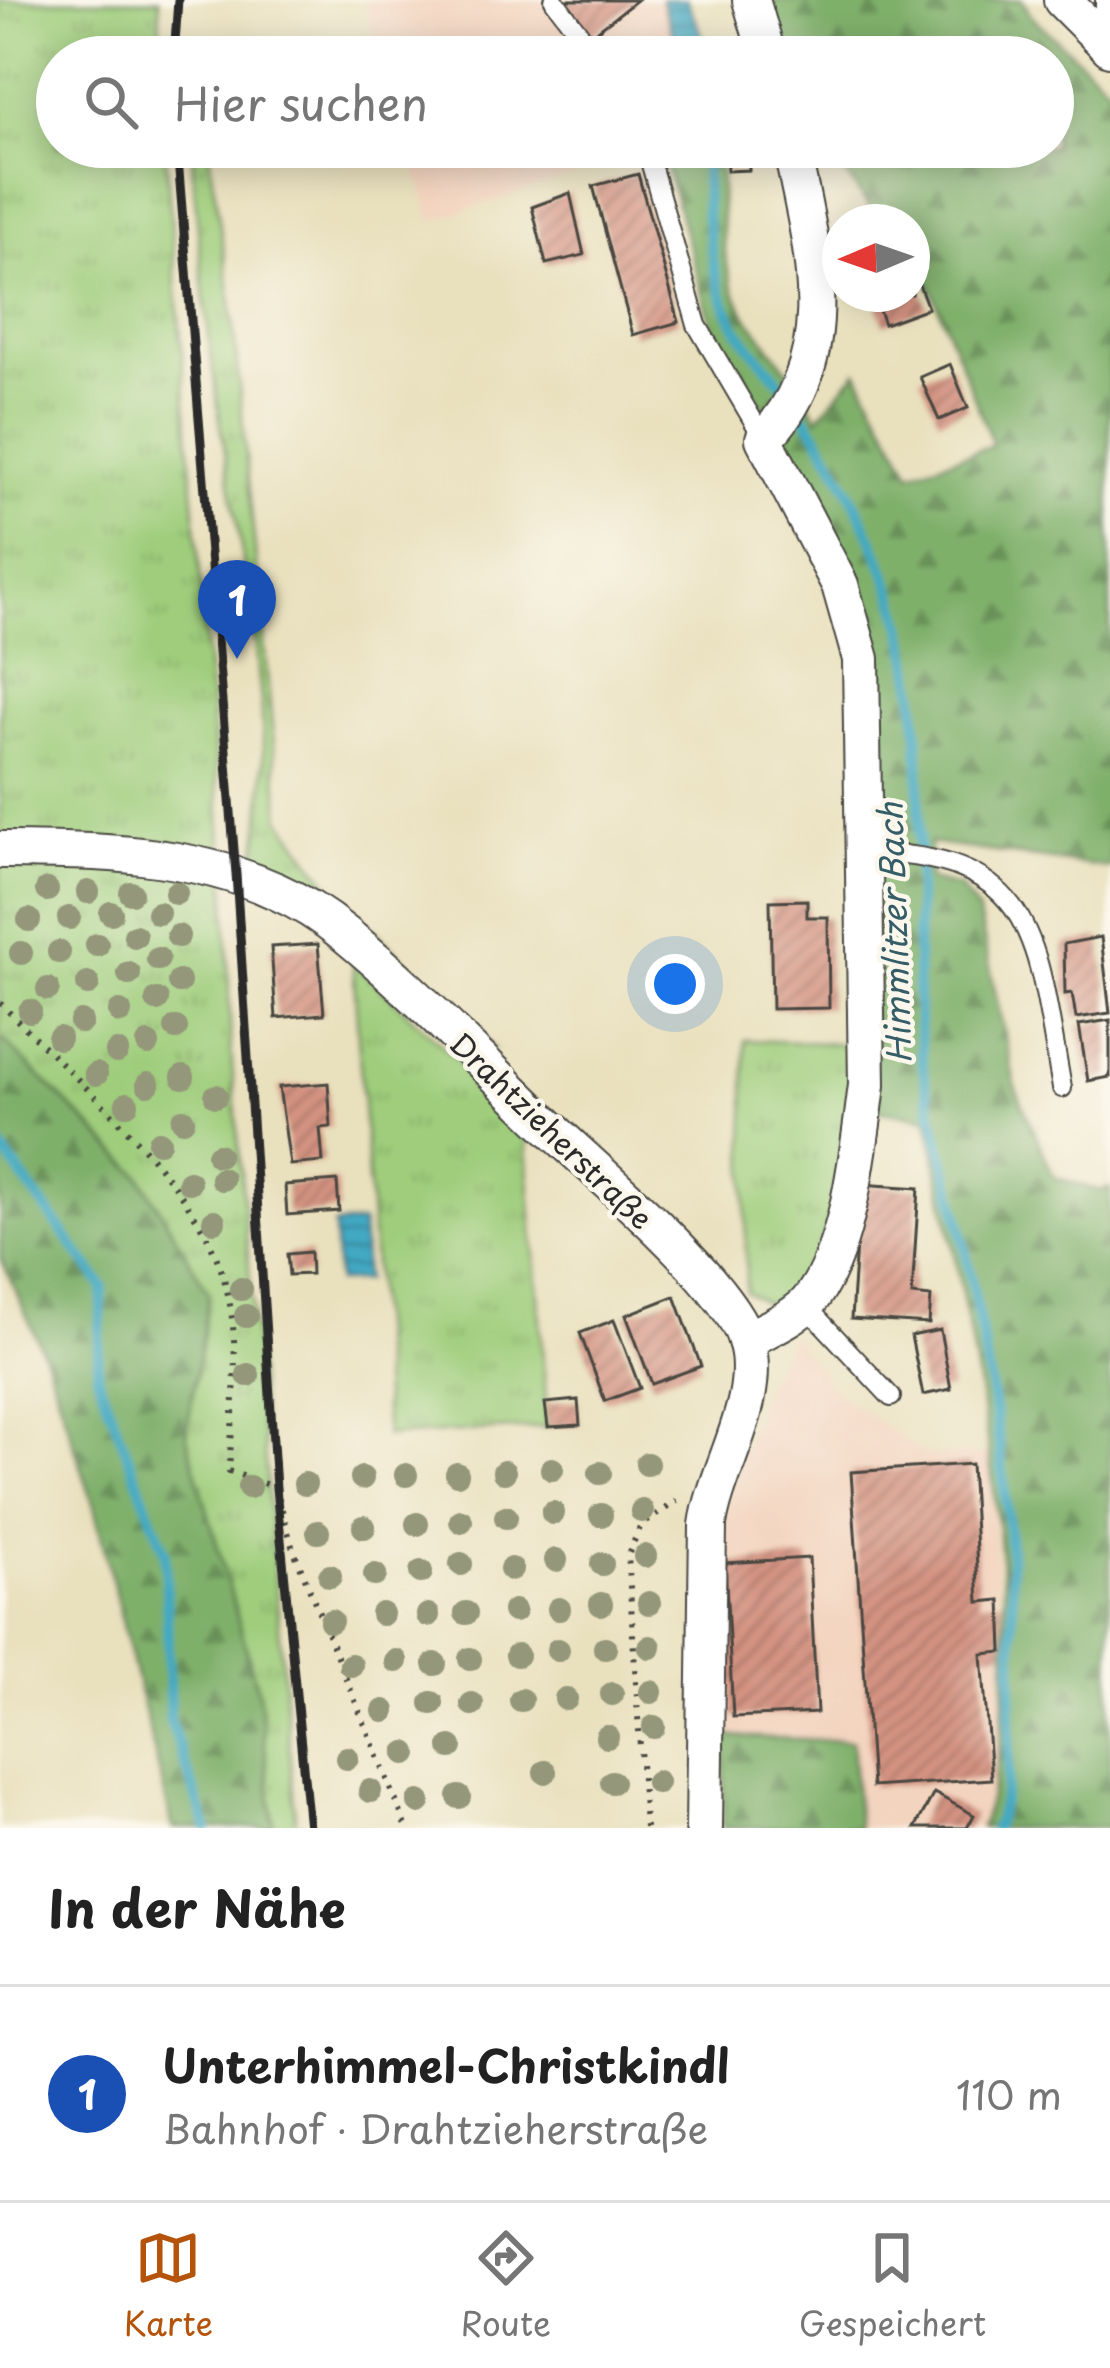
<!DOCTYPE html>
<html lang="de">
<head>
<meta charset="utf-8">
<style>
  body { margin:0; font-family:"Playpen Sans",sans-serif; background:#f2f2f2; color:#222 }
  .compass { position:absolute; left:822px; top:204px; width:108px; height:108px; border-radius:50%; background:#fff; box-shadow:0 6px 30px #0003; rotate:268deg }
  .you { position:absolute; left:675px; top:984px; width:42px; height:42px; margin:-30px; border:9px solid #fff; border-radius:50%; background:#1a73e8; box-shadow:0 0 0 18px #1a73e833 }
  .badge { display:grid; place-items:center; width:78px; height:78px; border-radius:50%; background:#b45309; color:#fff; font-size:39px; font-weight:700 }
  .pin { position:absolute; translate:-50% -99px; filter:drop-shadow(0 3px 6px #0008) }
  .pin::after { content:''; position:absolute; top:63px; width:42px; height:36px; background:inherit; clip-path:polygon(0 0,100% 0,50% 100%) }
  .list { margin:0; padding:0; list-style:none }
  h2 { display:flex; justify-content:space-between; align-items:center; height:156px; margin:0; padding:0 48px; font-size:51px }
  h2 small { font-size:39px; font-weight:400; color:#767676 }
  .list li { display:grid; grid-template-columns:78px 1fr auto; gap:36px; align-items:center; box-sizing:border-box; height:216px; padding:0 48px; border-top:3px solid #e0e0e0 }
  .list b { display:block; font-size:45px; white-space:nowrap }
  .list p { margin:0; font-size:39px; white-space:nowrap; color:#767676 }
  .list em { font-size:39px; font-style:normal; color:#767676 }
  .icon { flex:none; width:66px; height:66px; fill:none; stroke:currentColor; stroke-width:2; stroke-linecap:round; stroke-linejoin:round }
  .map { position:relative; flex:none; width:1110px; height:1828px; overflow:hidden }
  .search { position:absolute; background:#fff; box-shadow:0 6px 30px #0003; left:36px; right:36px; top:36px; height:132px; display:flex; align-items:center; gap:30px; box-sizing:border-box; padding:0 42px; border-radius:66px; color:#767676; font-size:45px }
  .sheet { height:372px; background:#fff }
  nav { display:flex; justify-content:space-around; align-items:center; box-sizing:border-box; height:168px; border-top:3px solid #e0e0e0; background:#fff; font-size:33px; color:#767676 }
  nav a { display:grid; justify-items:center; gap:6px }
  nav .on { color:#b45309 }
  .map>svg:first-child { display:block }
  .built { fill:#f3d4bf }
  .grass { fill:url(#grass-tufts); stroke:#657c53; stroke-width:3 }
  .forest { fill:url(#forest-firs); stroke:#556e4b; stroke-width:3 }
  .water { fill:url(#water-rules); stroke:#376a77; stroke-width:3 }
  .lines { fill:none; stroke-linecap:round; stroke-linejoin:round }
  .stream { stroke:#43a9c3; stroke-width:10 }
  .building { fill:url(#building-hatch) }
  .lane-casing { stroke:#484641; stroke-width:22 }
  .street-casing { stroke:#484641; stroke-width:40 }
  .path { stroke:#484641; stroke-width:6; stroke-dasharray:3 9; stroke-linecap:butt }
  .lane { stroke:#fff; stroke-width:18 }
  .street { stroke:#fff; stroke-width:36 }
  .rail { stroke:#2b2b2b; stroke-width:9 }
  .tree { fill:#94977a }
  .labels { text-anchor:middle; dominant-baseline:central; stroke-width:9; stroke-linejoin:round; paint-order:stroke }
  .street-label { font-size:30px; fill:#2b2b2b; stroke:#fbf7ec }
  .water-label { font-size:33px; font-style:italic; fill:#355d68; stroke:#fbf7ec }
</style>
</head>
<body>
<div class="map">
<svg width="1110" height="1828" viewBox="0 0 1110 1828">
  <defs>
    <pattern id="grass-tufts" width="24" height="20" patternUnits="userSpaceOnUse" patternTransform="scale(3)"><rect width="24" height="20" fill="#9fcd7b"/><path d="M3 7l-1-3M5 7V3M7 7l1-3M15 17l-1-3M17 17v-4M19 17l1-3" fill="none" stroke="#89b06a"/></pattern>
    <pattern id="forest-firs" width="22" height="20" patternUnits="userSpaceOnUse" patternTransform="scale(3)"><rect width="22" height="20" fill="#7fb06b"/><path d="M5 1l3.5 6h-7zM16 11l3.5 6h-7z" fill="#688f58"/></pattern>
    <pattern id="water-rules" width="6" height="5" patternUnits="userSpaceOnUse" patternTransform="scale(3)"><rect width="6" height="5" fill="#43a9c3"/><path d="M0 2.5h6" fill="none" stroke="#388a9f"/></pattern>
    <pattern id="building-hatch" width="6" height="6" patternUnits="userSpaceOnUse" patternTransform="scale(3)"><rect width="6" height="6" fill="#d49381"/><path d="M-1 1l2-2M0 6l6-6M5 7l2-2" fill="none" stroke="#ac786a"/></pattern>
  </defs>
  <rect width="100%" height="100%" fill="#fbf7ec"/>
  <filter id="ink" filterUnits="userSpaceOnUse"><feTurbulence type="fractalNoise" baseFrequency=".00833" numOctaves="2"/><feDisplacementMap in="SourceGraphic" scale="24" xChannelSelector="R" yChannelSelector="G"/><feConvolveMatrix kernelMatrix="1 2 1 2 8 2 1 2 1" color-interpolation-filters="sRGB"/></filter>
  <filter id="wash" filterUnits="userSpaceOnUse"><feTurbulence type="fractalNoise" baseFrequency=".004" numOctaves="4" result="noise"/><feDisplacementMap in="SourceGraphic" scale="48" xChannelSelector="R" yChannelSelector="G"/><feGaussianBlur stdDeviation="2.7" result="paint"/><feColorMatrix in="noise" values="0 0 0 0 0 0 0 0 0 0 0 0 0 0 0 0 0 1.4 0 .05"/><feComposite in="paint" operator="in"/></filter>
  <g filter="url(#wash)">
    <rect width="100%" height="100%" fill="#e9e0bd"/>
    <!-- built -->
    <g class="built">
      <polygon points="364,0 661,0 681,57 381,57"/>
      <polygon points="409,147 658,147 432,221"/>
      <polygon points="792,1335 836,1392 925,1455 989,1455 1003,1652 998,1782 980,1828 858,1828 852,1741 725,1736 720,1555 728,1498 762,1390"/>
    </g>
    <!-- grass -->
    <g class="grass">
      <polygon points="0,0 159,0 161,57 57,57 57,147 165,147 226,889 231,1053 296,1828 274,1828 259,1694 186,1435 209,1294 140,1175 0,1037"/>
      <path d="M 191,147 L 208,147 L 230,292 L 281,819 L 330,886 L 495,1050 L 307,887 L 255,859 C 282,726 238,547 219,413 C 206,324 198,236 191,147 Z"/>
      <polygon points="353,962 525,1123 548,1427 386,1436"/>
      <path d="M 745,1040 L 853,1044 C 847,1120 843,1260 774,1308 L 746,1292 Z"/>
    </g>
    <!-- forest -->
    <g class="forest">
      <path d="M 764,0 L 1022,0 L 1033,18 L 1110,88 L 1110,868 L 930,843 L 929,880 L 959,887 L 978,911 L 1016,1089 L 1054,1177 L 1100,1191 L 1110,1187 L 1110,1828 L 980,1828 C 1048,1652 962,1305 928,1118 L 874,1110 L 849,574 L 829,515 L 793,447 L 718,346 L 660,147 L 721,147 C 721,200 717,274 749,319 C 774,354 799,380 818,418 L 857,371 L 911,473 L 993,445 L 912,240 L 912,222 L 905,222 L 899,209 L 877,218 L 827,147 L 1053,147 L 1053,57 L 783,57 Z"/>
      <polygon points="0,1037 140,1176 209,1294 186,1435 259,1694 274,1828 173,1828 93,1503 46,1359 0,1256"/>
      <polygon points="725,1736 852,1741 858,1828 723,1828"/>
    </g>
    <!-- water -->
    <g class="water">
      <polygon points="661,0 687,0 711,57 681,57"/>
      <polygon points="362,1223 365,1281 337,1282 334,1225"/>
    </g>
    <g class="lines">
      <!-- stream -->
      <g class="stream">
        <path d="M 706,147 C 703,204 708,281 739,331 C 752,351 771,369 786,390"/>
        <path d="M 797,405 C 844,470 898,580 910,660 C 931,789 909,921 921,1050 C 926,1106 947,1163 959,1218 C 992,1379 1021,1539 1011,1703 C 1009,1745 1011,1789 994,1828"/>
        <polyline points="0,1146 103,1287 97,1375 165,1552 170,1720 207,1828"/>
      </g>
    </g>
    <g id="blocks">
      <!-- building -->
      <g class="building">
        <polygon points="563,0 637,0 590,36"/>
        <polygon points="566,38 579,57 536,57"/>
        <polygon points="726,147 748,147 749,170 727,171"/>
        <polygon points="638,174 679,322 633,335 593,186"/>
        <polygon points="570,193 584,255 546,264 532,207"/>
        <polygon points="912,266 928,308 884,324 873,294 912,294"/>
        <polygon points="950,364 968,408 939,420 920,377"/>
        <polygon points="807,900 807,917 828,917 829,1008 772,1009 770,901"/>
        <polygon points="1101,937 1110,1013 1076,1018 1072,993 1065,994 1064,944"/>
        <polygon points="318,944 324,1014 276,1018 271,947"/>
        <polygon points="1110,1020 1110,1077 1088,1081 1079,1025"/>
        <polygon points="328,1083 331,1127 320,1128 323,1162 290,1165 279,1087"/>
        <polygon points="337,1181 339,1211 287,1215 285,1185"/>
        <polygon points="860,1184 919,1188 912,1295 931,1297 929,1324 851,1319"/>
        <polygon points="310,1252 311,1274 289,1275 287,1254"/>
        <polygon points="675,1296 701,1366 652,1384 626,1315"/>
        <polygon points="614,1320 640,1388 605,1401 580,1333"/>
        <polygon points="940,1330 951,1389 923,1395 911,1336"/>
        <polygon points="578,1400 580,1425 548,1427 545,1403"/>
        <polygon points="971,1464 979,1602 1001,1600 1003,1652 982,1654 991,1779 872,1787 851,1472"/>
        <polygon points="809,1558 817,1713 733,1717 725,1563"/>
        <polygon points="934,1793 974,1815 967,1828 915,1828"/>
      </g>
    </g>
  </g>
  <g filter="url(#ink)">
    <use href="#blocks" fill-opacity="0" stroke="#484641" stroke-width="3"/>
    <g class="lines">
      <!-- lane casing -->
      <g class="lane-casing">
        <g id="lane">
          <polyline points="554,0 597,57"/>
          <polyline points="1105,37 1105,0"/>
          <polyline points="646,147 697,325 764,439"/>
          <path d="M 868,853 C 1040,855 1036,946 1062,1088"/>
          <polyline points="806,1306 891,1397"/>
        </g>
      </g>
      <!-- street casing -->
      <g class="street-casing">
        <g id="street">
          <polyline points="751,0 768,57"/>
          <polyline points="1062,0 1110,48"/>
          <path d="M 0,850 C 95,851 188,851 276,891 C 301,902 324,917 345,934 C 415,991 478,1059 543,1121 C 592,1168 728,1281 746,1340 C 764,1400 716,1468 708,1525 L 704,1828"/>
          <path d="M 746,1341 C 766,1329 795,1318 809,1301 C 849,1253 859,1146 867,1085 L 861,659 L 840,585 L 764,439 C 844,357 812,247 791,147"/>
        </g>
      </g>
      <!-- path -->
      <g class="path">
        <path d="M 0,1003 C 71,1076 196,1180 224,1279 C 242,1341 233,1408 229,1471 L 276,1488 L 292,1546 L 407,1828"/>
        <polyline points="645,1828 628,1555 641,1525 677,1501"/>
      </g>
      <!-- lane -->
      <use href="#lane" class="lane"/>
      <!-- street -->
      <use href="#street" class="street"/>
      <!-- rail -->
      <g class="rail">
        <polyline points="174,57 178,0"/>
        <polyline points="177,147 236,874 276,1488 309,1828"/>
      </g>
    </g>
    <!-- trees -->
    <g class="tree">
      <circle cx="47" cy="890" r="12"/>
      <circle cx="88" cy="892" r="12"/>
      <circle cx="131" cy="893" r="12"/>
      <circle cx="176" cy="893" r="12"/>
      <circle cx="111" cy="913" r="12"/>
      <circle cx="158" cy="913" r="12"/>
      <circle cx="69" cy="918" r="12"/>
      <circle cx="29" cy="920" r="12"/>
      <circle cx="135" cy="936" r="12"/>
      <circle cx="178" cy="936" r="12"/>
      <circle cx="97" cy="945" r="12"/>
      <circle cx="59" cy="952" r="12"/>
      <circle cx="21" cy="953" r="12"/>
      <circle cx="158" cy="959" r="12"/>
      <circle cx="129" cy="974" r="12"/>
      <circle cx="179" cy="982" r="12"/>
      <circle cx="88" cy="984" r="12"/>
      <circle cx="48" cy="989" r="12"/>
      <circle cx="157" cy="1000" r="12"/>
      <circle cx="30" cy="1011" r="12"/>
      <circle cx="120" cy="1012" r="12"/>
      <circle cx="81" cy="1022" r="12"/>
      <circle cx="176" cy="1028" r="12"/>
      <circle cx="59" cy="1038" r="12"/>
      <circle cx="148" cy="1044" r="12"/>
      <circle cx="117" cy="1052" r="12"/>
      <circle cx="96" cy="1074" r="12"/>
      <circle cx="183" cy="1077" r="12"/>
      <circle cx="148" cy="1084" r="12"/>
      <circle cx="216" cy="1096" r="12"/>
      <circle cx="127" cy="1104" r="12"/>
      <circle cx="183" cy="1120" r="12"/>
      <circle cx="159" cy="1142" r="12"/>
      <circle cx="218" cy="1155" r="12"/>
      <circle cx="222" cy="1179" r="12"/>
      <circle cx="189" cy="1182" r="12"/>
      <circle cx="214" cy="1221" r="12"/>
      <circle cx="241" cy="1289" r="12"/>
      <circle cx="246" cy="1316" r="12"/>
      <circle cx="248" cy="1375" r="12"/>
      <circle cx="647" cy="1464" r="12"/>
      <circle cx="552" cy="1469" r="12"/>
      <circle cx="504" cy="1472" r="12"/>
      <circle cx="600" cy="1473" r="12"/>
      <circle cx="457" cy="1474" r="12"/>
      <circle cx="406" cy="1475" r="12"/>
      <circle cx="362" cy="1478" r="12"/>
      <circle cx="305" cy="1484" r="12"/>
      <circle cx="249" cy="1487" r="12"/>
      <circle cx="642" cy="1511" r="12"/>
      <circle cx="553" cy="1513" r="12"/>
      <circle cx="601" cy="1515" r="12"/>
      <circle cx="506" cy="1517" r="12"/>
      <circle cx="461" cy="1521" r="12"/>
      <circle cx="417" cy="1524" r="12"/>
      <circle cx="364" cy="1527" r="12"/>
      <circle cx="318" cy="1532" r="12"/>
      <circle cx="645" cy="1556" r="12"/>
      <circle cx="556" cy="1560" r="12"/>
      <circle cx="461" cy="1564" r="12"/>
      <circle cx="602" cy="1564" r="12"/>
      <circle cx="511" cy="1569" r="12"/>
      <circle cx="421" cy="1572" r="12"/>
      <circle cx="375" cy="1575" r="12"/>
      <circle cx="330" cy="1576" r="12"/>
      <circle cx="649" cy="1603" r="12"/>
      <circle cx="601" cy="1604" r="12"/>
      <circle cx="559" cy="1609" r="12"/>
      <circle cx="514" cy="1611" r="12"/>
      <circle cx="466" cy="1613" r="12"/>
      <circle cx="382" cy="1614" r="12"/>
      <circle cx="428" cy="1615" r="12"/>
      <circle cx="331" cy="1621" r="12"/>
      <circle cx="650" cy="1647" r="12"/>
      <circle cx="605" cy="1648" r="12"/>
      <circle cx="558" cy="1650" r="12"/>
      <circle cx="517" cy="1655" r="12"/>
      <circle cx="470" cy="1659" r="12"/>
      <circle cx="396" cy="1661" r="12"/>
      <circle cx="435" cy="1664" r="12"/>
      <circle cx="351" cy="1665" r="12"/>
      <circle cx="651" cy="1692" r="12"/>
      <circle cx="612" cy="1694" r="12"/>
      <circle cx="566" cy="1699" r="12"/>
      <circle cx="521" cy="1700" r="12"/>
      <circle cx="432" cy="1703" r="12"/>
      <circle cx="472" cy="1704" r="12"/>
      <circle cx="384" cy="1711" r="12"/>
      <circle cx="654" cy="1727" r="12"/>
      <circle cx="607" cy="1737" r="12"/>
      <circle cx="451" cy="1747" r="12"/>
      <circle cx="406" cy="1753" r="12"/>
      <circle cx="347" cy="1758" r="12"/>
      <circle cx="545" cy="1772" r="12"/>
      <circle cx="612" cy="1782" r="12"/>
      <circle cx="657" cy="1782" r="12"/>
      <circle cx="370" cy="1791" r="12"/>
      <circle cx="459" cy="1797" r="12"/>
      <circle cx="419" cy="1802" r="12"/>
    </g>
  </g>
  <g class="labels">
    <!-- street labels -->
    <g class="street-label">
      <text transform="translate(552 1130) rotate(44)">Drahtzieherstraße</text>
    </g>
    <!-- water labels -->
    <g class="water-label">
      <text transform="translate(893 933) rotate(-92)">Himmlitzer Bach</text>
    </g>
  </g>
</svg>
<svg class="compass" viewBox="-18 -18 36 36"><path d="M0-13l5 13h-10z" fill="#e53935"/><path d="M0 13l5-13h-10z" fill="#767676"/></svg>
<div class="you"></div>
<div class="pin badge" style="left:237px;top:659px;background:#1a4fb4">1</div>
<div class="search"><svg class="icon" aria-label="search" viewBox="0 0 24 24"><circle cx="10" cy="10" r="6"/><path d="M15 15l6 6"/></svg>Hier suchen</div>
</div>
<section class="sheet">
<h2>In der Nähe<small></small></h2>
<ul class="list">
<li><span class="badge" style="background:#1a4fb4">1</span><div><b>Unterhimmel-Christkindl</b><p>Bahnhof · Drahtzieherstraße</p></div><em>110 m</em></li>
</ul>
</section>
<nav>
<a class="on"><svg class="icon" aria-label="map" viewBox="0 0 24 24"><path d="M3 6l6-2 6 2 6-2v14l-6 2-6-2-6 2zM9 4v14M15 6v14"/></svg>Karte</a>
<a><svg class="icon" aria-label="directions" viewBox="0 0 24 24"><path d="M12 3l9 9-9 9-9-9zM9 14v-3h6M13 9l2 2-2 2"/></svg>Route</a>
<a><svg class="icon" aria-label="saved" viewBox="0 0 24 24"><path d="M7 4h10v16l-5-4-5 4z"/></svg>Gespeichert</a>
</nav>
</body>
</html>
